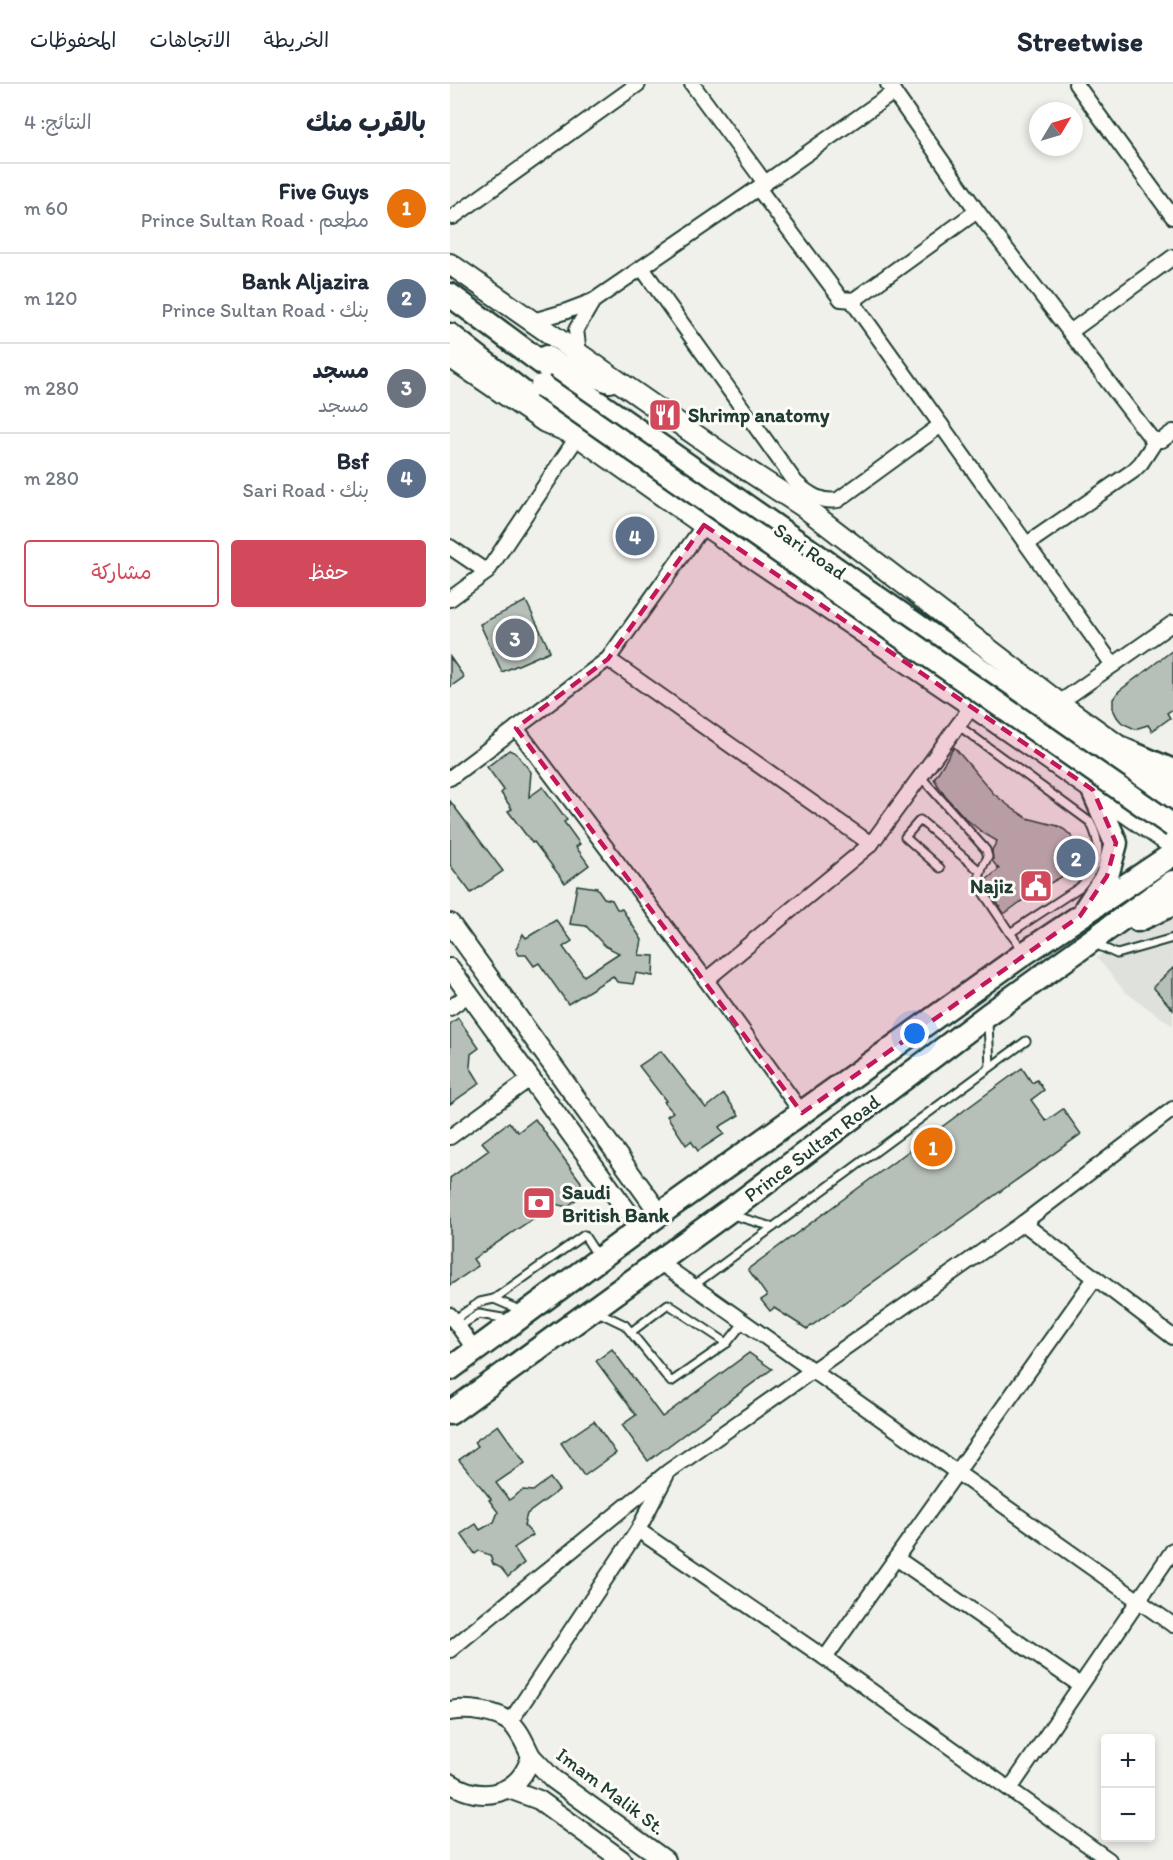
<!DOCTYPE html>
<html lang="ar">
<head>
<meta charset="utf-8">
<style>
  body { margin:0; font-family:Itim,"Playpen Sans Arabic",sans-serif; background:#f2f2f3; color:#1f2937; direction:rtl }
  .controls { position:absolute; right:18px; bottom:18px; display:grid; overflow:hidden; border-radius:6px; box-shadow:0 3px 9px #0003 }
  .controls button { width:54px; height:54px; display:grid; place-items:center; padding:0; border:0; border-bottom:2px solid #e0e1e3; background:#fff; color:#1f2937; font:30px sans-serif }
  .compass { position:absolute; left:579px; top:18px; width:54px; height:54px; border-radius:50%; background:#fff; box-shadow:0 3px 9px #0003; rotate:52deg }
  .you { position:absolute; left:465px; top:950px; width:21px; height:21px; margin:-15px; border:4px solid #fff; border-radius:50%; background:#1a73e8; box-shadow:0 0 0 9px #1a73e833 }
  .badge { display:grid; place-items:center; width:39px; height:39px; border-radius:50%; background:#d1495b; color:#fff; font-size:20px; font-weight:700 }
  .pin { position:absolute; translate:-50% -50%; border:3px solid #fff; box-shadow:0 2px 6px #0006 }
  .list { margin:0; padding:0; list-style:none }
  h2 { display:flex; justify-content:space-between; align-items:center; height:78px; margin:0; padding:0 24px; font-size:26px }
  h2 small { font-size:20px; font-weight:400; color:#747a83 }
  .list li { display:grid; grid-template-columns:39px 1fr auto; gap:18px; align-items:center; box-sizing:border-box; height:90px; padding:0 24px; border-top:2px solid #e0e1e3 }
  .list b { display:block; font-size:22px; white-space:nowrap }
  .list p { margin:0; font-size:20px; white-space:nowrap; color:#747a83 }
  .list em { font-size:20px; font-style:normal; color:#747a83 }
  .actions { display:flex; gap:12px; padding:18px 24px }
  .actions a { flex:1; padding:14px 0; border:2px solid #d1495b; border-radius:6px; text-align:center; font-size:21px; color:#d1495b }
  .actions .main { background:#d1495b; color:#fff }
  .map { position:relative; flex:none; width:723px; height:1776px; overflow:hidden; direction:ltr }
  header { display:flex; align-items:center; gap:36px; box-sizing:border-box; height:84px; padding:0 30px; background:#fff; border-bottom:2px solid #e0e1e3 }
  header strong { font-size:28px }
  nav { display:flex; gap:33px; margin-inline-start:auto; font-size:21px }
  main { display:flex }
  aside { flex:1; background:#fff }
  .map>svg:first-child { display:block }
  .built { fill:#dfe2dc }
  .building { fill:#b6bfb8; stroke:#1f3d34; stroke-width:1.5 }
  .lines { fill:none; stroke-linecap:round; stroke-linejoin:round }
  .service-casing { stroke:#1f3d34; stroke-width:11 }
  .minor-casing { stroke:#1f3d34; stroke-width:18 }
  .tertiary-casing { stroke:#1f3d34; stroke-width:22 }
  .secondary-casing { stroke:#1f3d34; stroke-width:24 }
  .primary-casing { stroke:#1f3d34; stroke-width:27 }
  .service { stroke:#fdfcf7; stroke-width:7 }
  .minor { stroke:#fdfcf7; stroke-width:14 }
  .tertiary { stroke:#fdfcf7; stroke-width:18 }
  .secondary { stroke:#fdfcf7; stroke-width:20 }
  .primary { stroke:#fdfcf7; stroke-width:22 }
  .primary-bridge-casing { stroke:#1f3d34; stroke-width:27; stroke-linecap:butt }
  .primary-bridge { stroke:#fdfcf7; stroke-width:22 }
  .marked { fill:#c2185b; fill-opacity:0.2; stroke:#c2185b; stroke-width:4.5; stroke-dasharray:12 8; stroke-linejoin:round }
  .labels { text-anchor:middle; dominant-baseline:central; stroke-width:6; stroke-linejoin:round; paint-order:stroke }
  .poi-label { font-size:20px; font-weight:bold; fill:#1f3d34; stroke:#fdfcf7; text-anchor:start }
  .street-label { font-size:20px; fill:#1f3d34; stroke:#fdfcf7 }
</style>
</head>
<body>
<header>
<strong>Streetwise</strong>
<nav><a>الخريطة</a><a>الاتجاهات</a><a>المحفوظات</a></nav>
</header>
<main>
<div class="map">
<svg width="723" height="1776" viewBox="0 0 723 1776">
  <rect width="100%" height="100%" fill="#f0f1eb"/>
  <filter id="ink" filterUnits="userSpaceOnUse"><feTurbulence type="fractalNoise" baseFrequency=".0167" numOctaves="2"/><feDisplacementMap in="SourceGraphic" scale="12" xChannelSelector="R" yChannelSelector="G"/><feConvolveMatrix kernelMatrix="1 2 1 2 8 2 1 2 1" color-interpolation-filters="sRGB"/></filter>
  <g filter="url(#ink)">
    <!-- built -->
    <polygon class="built" points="723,823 723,942 675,908 647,874 699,826"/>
    <!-- building -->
    <g class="building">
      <polygon points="76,517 100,567 52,588 30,540"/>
      <polygon points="723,566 723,625 717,629 720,634 702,647 698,641 685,645 672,639 667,633 663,625 663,615 669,607"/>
      <polygon points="0,573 14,593 0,603"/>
      <polygon points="504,663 544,710 563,725 577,734 608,742 615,746 622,753 626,764 623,781 615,791 584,808 554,830 535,799 535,797 549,785 543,778 542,766 547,757 533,749 515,734 495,712 484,695"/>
      <polygon points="59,666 66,669 81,688 79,713 93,703 117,736 114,738 130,760 126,763 139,781 115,799 84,758 82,759 58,727 62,725 51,709 54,706 37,683"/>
      <polygon points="0,717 53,787 21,809 0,781"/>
      <polygon points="127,801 147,804 154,814 162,816 167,825 172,825 192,856 189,871 204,872 203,892 186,889 183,900 167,898 163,892 118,920 89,879 84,882 76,871 69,871 66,865 73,850 76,854 106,836 122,857 113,863 134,892 169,869 155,862 136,842 120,840"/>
      <polygon points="723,884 723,926 703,903"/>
      <polygon points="8,934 29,964 21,970 20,983 30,999 0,1020 0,940"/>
      <polygon points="211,967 256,1024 274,1010 289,1031 269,1043 274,1050 248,1067 241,1057 236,1061 217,1032 223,1028 214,1018 216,1017 189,982"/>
      <polygon points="572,984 582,999 587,996 594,1006 581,1016 596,1037 613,1025 631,1050 357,1245 324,1224 320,1227 311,1216 317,1212 298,1185"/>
      <polygon points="85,1035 131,1098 129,1113 117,1123 105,1120 23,1175 28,1182 0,1201 0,1094 39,1066 32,1058 59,1038 68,1048"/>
      <polygon points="162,1265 212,1333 299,1269 322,1285 198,1377 172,1341 186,1331 146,1277"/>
      <polygon points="144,1337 166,1369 134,1392 111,1359"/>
      <polygon points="48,1341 75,1379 46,1399 59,1416 73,1406 83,1407 100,1394 109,1406 77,1430 74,1441 83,1451 64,1464 74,1479 58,1493 51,1484 43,1480 40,1471 29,1467 25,1470 11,1450 26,1440 30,1446 44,1438 48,1428 39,1416 41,1415 9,1376 28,1362 24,1358"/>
    </g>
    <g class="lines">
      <!-- service casing -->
      <g class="service-casing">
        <g id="service">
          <path d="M 471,693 L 536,766 L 538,773 C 532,782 527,793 530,804 L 560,849 L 630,803 C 648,783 654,763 640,738 L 509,642"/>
          <polyline points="490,784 455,753 470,736 531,788"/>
          <polyline points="560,849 573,866"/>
          <polyline points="645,860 667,870 723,854"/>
          <polyline points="538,938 540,983"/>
          <polyline points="282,1131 323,1143"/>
          <polyline points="243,1202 576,957"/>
          <polyline points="44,1215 72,1227"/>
          <polyline points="146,1227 175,1241 221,1298 277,1259 218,1220 181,1248"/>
          <polyline points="4,1236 30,1218 44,1215 134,1151 147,1171"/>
          <polyline points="8,1243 29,1230 58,1235"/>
          <polyline points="277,1259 294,1238"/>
        </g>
      </g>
      <!-- minor casing -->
      <g class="minor-casing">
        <g id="minor">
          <polyline points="242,0 315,99"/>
          <polyline points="438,0 527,127 701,354 706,356"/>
          <polyline points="626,0 723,133"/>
          <polyline points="308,104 391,215 404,216 527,127"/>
          <polyline points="3,133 188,0"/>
          <path d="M 192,184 L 346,399 C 358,410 371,419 388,416 L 491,341"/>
          <polyline points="404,216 405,221 663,581"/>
          <polyline points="143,217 308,104 444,8"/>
          <polyline points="83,237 114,228 143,217 126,246 129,269"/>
          <polyline points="620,248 723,173"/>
          <polyline points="577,460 683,387 691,379 706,356 712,356 723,348"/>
          <polyline points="0,463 37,488"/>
          <polyline points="0,515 37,488 128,352"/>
          <polyline points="158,575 421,760"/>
          <polyline points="609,619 723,539"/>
          <polyline points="66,644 256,896 352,1029"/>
          <polyline points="0,694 158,575 254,441"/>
          <polyline points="256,896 421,760 522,622"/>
          <polyline points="0,924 19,910"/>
          <polyline points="0,1053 81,994"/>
          <polyline points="573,1139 723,1253"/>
          <polyline points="209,1178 723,1541"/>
          <polyline points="0,1231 25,1266"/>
          <polyline points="188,1446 375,1574 659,1776"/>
          <polyline points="446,1474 630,1601"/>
          <polyline points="0,1566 219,1387 573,1139 723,1025"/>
          <polyline points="375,1574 645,1194"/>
          <polyline points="60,1638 188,1446 216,1392"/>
          <polyline points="560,1705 723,1466"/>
        </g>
      </g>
      <!-- tertiary casing -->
      <g class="tertiary-casing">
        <g id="tertiary">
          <polyline points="0,839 210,1130"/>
          <polyline points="0,884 190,1145"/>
          <path d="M 0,1627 C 17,1624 47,1627 61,1639 C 70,1647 75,1660 81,1672 C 70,1711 33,1720 0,1699"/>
          <polyline points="81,1672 103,1695 215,1776"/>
          <polyline points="59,1705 89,1716 172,1776"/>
        </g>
      </g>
      <!-- secondary casing -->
      <g class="secondary-casing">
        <g id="secondary">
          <polyline points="0,180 280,375 354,423 609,619 723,701"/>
          <polyline points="96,272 112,282 160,298"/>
          <polyline points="0,273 95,338 128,352 254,441 522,622 723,761"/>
        </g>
      </g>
      <!-- primary casing -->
      <g class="primary-casing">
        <g id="primary">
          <polyline points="0,211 104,288 723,720"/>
          <polyline points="0,251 128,352"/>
          <polyline points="670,664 723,687"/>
          <polyline points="636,824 657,792 666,759 643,706"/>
          <polyline points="688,836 723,820"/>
          <polyline points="0,1285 210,1130 575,869 723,770"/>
          <polyline points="0,1329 276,1129 538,931 723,798"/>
        </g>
      </g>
      <!-- service -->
      <use href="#service" class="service"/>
      <!-- minor -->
      <use href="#minor" class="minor"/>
      <!-- tertiary -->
      <use href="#tertiary" class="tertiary"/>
      <!-- secondary -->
      <use href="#secondary" class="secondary"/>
      <!-- primary -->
      <use href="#primary" class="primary"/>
      <!-- primary-bridge casing -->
      <g class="primary-bridge-casing">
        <polyline id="primary-bridge" points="92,302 723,742"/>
      </g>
      <!-- primary-bridge -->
      <use href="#primary-bridge" class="primary-bridge"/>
    </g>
  </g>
  <!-- marked area -->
  <path class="marked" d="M 254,441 L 643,706 L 666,759 L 657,792 L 630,832 L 352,1029 L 66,644 L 158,575 Z"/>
  <!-- icons -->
  <defs>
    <g id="restaurant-square" transform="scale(1.725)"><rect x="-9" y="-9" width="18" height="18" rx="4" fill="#d1495b" stroke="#fdfcf7"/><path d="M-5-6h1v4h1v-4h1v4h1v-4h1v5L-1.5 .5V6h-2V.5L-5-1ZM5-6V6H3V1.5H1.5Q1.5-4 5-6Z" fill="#fff"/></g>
    <g id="civic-square" transform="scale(1.725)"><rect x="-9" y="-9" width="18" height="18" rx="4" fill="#d1495b" stroke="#fdfcf7"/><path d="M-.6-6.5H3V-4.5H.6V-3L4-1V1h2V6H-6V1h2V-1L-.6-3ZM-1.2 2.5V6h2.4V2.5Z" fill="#fff"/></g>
    <g id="bank-square" transform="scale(1.725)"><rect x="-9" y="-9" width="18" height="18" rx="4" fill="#d1495b" stroke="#fdfcf7"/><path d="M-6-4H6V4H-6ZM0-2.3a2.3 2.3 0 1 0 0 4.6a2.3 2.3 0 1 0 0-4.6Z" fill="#fff"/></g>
  </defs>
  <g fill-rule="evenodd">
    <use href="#restaurant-square" x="215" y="331"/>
    <use href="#civic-square" x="586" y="802"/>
    <use href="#bank-square" x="89" y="1119"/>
  </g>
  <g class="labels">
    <!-- poi labels -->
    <g class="poi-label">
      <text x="238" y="331">Shrimp anatomy</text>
      <text x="563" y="802" text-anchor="end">Najiz</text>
      <text x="112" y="1108">Saudi<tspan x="112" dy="23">British Bank</tspan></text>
    </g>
    <!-- street labels -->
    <g class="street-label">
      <text transform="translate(360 467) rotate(35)">Sari Road</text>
      <text transform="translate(362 1064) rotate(-37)">Prince Sultan Road</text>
      <text transform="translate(161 1707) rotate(37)">Imam Malik St.</text>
    </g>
  </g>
</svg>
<div class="controls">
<button>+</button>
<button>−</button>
</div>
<svg class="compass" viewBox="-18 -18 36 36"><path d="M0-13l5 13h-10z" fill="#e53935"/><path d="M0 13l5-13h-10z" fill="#747a83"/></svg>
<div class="you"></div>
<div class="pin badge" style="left:483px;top:1063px;background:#e8710a">1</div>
<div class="pin badge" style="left:626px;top:774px;background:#5c6f8a">2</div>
<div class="pin badge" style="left:65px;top:554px;background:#6b7280">3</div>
<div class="pin badge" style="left:185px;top:452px;background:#5c6f8a">4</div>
</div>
<aside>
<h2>بالقرب منك<small>النتائج: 4</small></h2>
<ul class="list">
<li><span class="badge" style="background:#e8710a">1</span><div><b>Five Guys</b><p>مطعم · Prince Sultan Road</p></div><em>60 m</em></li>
<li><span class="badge" style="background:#5c6f8a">2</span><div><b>Bank Aljazira</b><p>بنك · Prince Sultan Road</p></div><em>120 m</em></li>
<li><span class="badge" style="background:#6b7280">3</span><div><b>مسجد</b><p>مسجد</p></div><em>280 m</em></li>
<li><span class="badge" style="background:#5c6f8a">4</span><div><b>Bsf</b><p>بنك · Sari Road</p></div><em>280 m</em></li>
</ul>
<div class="actions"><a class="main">حفظ</a><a>مشاركة</a></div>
</aside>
</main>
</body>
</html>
